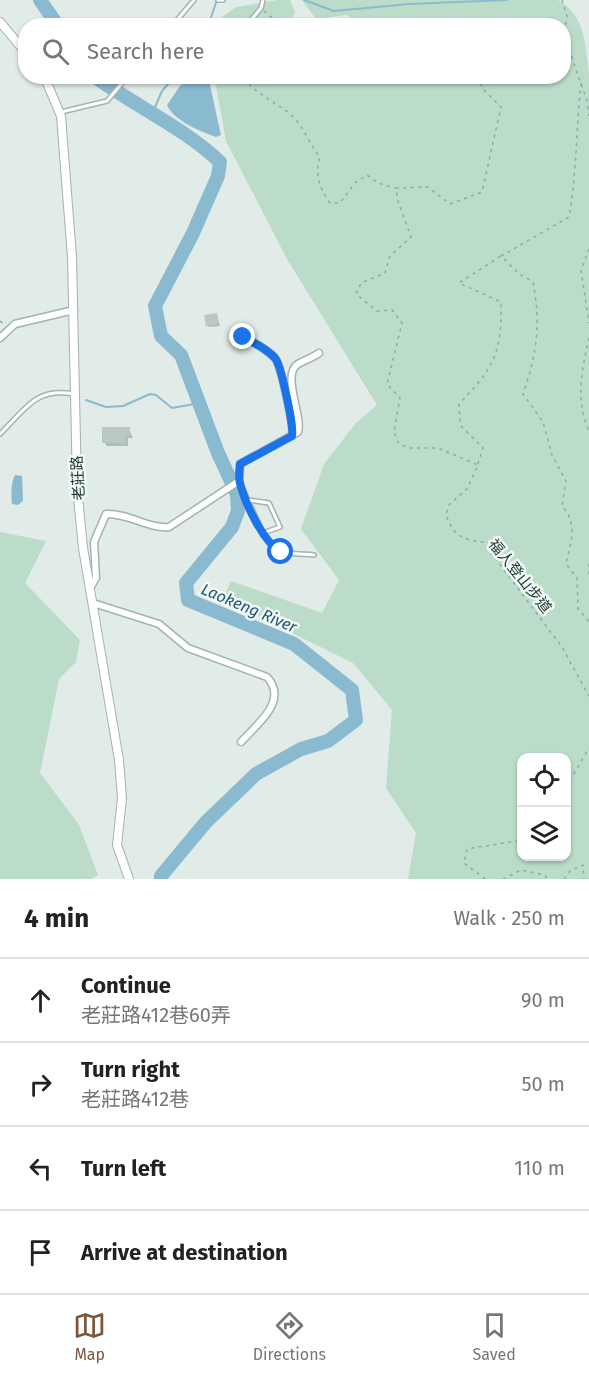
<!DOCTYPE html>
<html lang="en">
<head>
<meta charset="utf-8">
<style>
  body { margin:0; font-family:"Fira Sans","Noto Sans TC",sans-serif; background:#f6f6f6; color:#222 }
  .controls { position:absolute; right:18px; bottom:18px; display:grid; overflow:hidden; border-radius:12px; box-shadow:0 2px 4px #0004 }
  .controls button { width:54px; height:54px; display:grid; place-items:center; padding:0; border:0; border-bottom:2px solid #e0e0e0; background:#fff; color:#222; font:30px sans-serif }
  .stop { position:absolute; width:18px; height:18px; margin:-14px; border:4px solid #1a73e8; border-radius:50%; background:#fff }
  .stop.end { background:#1a73e8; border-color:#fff; box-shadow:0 2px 6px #0008 }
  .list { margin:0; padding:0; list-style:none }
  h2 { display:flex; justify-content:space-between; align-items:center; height:78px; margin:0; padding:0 24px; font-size:26px }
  h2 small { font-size:20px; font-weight:400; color:#767676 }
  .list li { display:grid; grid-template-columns:39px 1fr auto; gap:18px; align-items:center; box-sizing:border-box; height:84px; padding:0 24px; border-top:2px solid #e0e0e0 }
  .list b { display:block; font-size:22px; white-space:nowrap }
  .list p { margin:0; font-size:20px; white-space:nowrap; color:#767676 }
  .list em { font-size:20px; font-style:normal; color:#767676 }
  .icon { flex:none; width:33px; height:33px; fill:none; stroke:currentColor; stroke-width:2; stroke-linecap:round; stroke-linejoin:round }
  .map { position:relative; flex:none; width:589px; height:879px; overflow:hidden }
  .search { position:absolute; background:#fff; box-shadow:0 2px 4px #0004; left:18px; right:18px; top:18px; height:66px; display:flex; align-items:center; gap:15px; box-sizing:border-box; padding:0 21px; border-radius:24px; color:#767676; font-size:22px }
  .sheet { height:414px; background:#fff }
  nav { display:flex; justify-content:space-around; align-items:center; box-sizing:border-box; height:84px; border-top:2px solid #e0e0e0; background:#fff; font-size:16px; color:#767676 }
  nav a { display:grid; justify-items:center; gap:3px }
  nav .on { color:#7e563c }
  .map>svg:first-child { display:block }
  .green { fill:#badcc8; fill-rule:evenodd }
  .water { fill:#8abacf }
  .shadow { fill:#0003 }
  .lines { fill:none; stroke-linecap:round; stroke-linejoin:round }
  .stream { stroke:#8abacf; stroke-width:2 }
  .river { stroke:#8abacf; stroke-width:14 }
  .building { fill:#b9c8c4 }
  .service-casing { stroke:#a4b3b0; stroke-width:6 }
  .minor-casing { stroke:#a4b3b0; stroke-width:9 }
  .tertiary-casing { stroke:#a4b3b0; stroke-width:10 }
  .path { stroke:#82aea6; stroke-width:1.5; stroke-dasharray:3 4.5; stroke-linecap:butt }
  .service { stroke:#fff; stroke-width:3 }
  .minor { stroke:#fff; stroke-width:6 }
  .tertiary { stroke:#fff; stroke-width:8 }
  .route { stroke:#1a73e8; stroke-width:8 }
  .labels { text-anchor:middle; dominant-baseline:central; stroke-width:5; stroke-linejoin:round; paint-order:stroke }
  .street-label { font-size:15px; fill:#223b38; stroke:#f1f8f5 }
  .water-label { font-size:16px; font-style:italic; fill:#1e5975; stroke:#f1f8f5 }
</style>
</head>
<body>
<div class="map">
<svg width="589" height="879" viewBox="0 0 589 879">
  <rect width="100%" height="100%" fill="#e1ebe8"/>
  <!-- green -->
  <g class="green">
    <polygon points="278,0 290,0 295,12 290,25 218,26 214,23 236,7"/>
    <path d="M 302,0 L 558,0 C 586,16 585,44 589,73 L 589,879 L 408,879 L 416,833 L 386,788 L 392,710 L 353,663 L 223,599 L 231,581 L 322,613 L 339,580 L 301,529 L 324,464 L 356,423 L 377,405 L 287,259 L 226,141 L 216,86 L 221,77 L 343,76 L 363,81 L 367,76 L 564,76 L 564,26 L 364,25 L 346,15 L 316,19 ZM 522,758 L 566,758 L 566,856 L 522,856 Z"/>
    <polygon points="0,532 46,541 25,583 80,640 76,662 59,679 40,773 79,825 98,875 91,879 0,879"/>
  </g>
  <!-- water -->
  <g class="water">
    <path d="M 192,77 L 216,77 L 210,85 L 221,135 L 216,137 C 200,131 174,121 167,105 L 180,86 Z"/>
    <path d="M 15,475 L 22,476 L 23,501 L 18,505 L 12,504 C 11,496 11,481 15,475 Z"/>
  </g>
  <!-- shadow -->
  <g class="shadow">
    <polygon points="217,315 220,326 209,327 207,325"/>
    <polygon points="129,429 133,438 128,438 128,446 107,446 104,442"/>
  </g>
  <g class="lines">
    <!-- stream -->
    <g class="stream">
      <polyline points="304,0 334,11 409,4 507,0"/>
      <polyline points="208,26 217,0"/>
      <polyline points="152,114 162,91 175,76"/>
      <polyline points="86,400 106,407 123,406 150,394 156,395 172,408 200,403"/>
    </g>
    <!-- river -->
    <g class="river">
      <polyline points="40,0 58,26"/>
      <path d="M 94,76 C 135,106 183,127 220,162 L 218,176 L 193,233 L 155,306 L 161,336 L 181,355 L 218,453 L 237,494 L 238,511 L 232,527 L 186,583 L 188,600 L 294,644 L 352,690 L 356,720 L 328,741 L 301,749 L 256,774 L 206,822 L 161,876 L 161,879"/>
    </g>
  </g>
  <!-- building -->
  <g class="building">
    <polygon points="217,313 219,324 206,326 204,315"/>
    <polygon points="102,427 130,427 130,435 125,435 126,443 102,443"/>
  </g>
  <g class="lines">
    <!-- service casing -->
    <g class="service-casing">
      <g id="service">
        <polyline points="218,0 223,0"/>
        <polyline points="172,26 194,0"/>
        <polyline points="246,26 261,8 263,0"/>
        <polyline points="61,112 107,101 128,76"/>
        <path d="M 0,434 C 26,409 35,387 74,394"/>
        <path d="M 239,481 L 248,500 L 269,503 L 280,527 L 263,533 C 276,556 289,553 314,555"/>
        <polyline points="248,500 263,533"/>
      </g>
    </g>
    <!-- minor casing -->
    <g class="minor-casing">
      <g id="minor">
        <path d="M 234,333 C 248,340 264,346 275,358 C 281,365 294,426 292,436"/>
        <polyline points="0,338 15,324 74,310"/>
        <path d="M 90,588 L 96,578 L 94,542 L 106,514 C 129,513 148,529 169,527 L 239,481 L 240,464 L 298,432 C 303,417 281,374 298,364 C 305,360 312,358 319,353"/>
        <path d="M 93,603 L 159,624 L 188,648 L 267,677 C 289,701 257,724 241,742"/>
      </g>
    </g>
    <!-- tertiary casing -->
    <g class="tertiary-casing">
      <g id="tertiary">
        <polyline points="0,22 26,53"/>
        <polyline points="44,76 61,116 72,257 77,487 83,548 119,760 122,798 117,845 129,879"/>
      </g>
    </g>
    <!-- path -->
    <g class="path">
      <polyline points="562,0 567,16 564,36"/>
      <polyline points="264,11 282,26"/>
      <polyline points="384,26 394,21 410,26"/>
      <polyline points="564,35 587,101 589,116"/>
      <path d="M 249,76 L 250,85 C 262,97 276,103 289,113 C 304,125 308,143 320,157 C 315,176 319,187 330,203 L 340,203 L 355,183 L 367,175 L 378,183 L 395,188"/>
      <path d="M 479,76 L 482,88 L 501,107 L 482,192 L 450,204 L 428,187 L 396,188 L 398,201 L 411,237 L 390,256 L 385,273 L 361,283 L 356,294 L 377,311 L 392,310 L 402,323 L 387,384 L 400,398 L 394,432 L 399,444 L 410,448 L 438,448 L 478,465 L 467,489 L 449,505 L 446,515 C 454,536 461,539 483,542 L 562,647 L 589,696"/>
      <path d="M 581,83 C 576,128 577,173 569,217 L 501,256 L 518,273 L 533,282 C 541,324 537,354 523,394 L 543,422 L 552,455 L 566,481 L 562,506 C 578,524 571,541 566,564 L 577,578 L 578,609 L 589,621"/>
      <polyline points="589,249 581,270 589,323"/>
      <polyline points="0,321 4,324"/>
      <path d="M 589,338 C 582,369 575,400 589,431"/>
      <path d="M 478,464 L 483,448 L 460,425 L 459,404 C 494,368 502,353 501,302 L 459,283 L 501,256"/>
      <polyline points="589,564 589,579"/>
      <polyline points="566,787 589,748"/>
      <polyline points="485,879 464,863 467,849 522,840"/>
      <polyline points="503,879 521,870 545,875 547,879"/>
      <polyline points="564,879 570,871 583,865 584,879"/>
    </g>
    <!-- service -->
    <use href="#service" class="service"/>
    <!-- minor -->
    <use href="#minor" class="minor"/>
    <!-- tertiary -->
    <use href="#tertiary" class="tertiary"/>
  </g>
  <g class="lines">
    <!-- route -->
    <path class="route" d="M 243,337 C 254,343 266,348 275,358 C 281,365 294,426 292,436 L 240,464 C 240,469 238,477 240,483 C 245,503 263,542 281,552"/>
  </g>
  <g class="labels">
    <!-- street labels -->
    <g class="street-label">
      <text transform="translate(78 478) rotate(-93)">老莊路</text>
      <text transform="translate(520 576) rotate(51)">福人登山步道</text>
    </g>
    <!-- water labels -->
    <g class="water-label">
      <text transform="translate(249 608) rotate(23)">Laokeng River</text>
    </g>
  </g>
</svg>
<div class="controls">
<button><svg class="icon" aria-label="locate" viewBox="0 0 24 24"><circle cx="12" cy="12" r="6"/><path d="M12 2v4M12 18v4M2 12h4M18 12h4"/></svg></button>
<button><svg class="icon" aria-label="layers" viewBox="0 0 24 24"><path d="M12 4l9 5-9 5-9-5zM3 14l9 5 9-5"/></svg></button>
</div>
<div class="stop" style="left:281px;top:552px"></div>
<div class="stop end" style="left:243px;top:337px"></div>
<div class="search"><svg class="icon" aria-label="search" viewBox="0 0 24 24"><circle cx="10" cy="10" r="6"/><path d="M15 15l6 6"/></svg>Search here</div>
</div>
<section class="sheet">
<h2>4 min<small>Walk · 250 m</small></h2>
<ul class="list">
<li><svg class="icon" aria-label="ahead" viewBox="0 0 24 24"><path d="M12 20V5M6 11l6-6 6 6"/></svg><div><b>Continue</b><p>老莊路412巷60弄</p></div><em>90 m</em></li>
<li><svg class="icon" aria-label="right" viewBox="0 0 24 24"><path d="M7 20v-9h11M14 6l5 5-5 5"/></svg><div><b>Turn right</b><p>老莊路412巷</p></div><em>50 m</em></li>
<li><svg class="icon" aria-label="left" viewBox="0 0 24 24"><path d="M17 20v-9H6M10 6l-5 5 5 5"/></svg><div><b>Turn left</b></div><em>110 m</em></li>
<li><svg class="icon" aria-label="arrive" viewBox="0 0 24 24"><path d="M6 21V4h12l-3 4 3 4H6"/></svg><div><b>Arrive at destination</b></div></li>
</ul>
</section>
<nav>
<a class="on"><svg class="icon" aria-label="map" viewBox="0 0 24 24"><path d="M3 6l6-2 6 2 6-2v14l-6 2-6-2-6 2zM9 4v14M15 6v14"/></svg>Map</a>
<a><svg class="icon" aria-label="directions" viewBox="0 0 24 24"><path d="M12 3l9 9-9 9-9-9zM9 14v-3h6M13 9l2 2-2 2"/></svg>Directions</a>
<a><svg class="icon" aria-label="saved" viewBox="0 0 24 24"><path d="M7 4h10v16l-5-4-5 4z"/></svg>Saved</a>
</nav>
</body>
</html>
